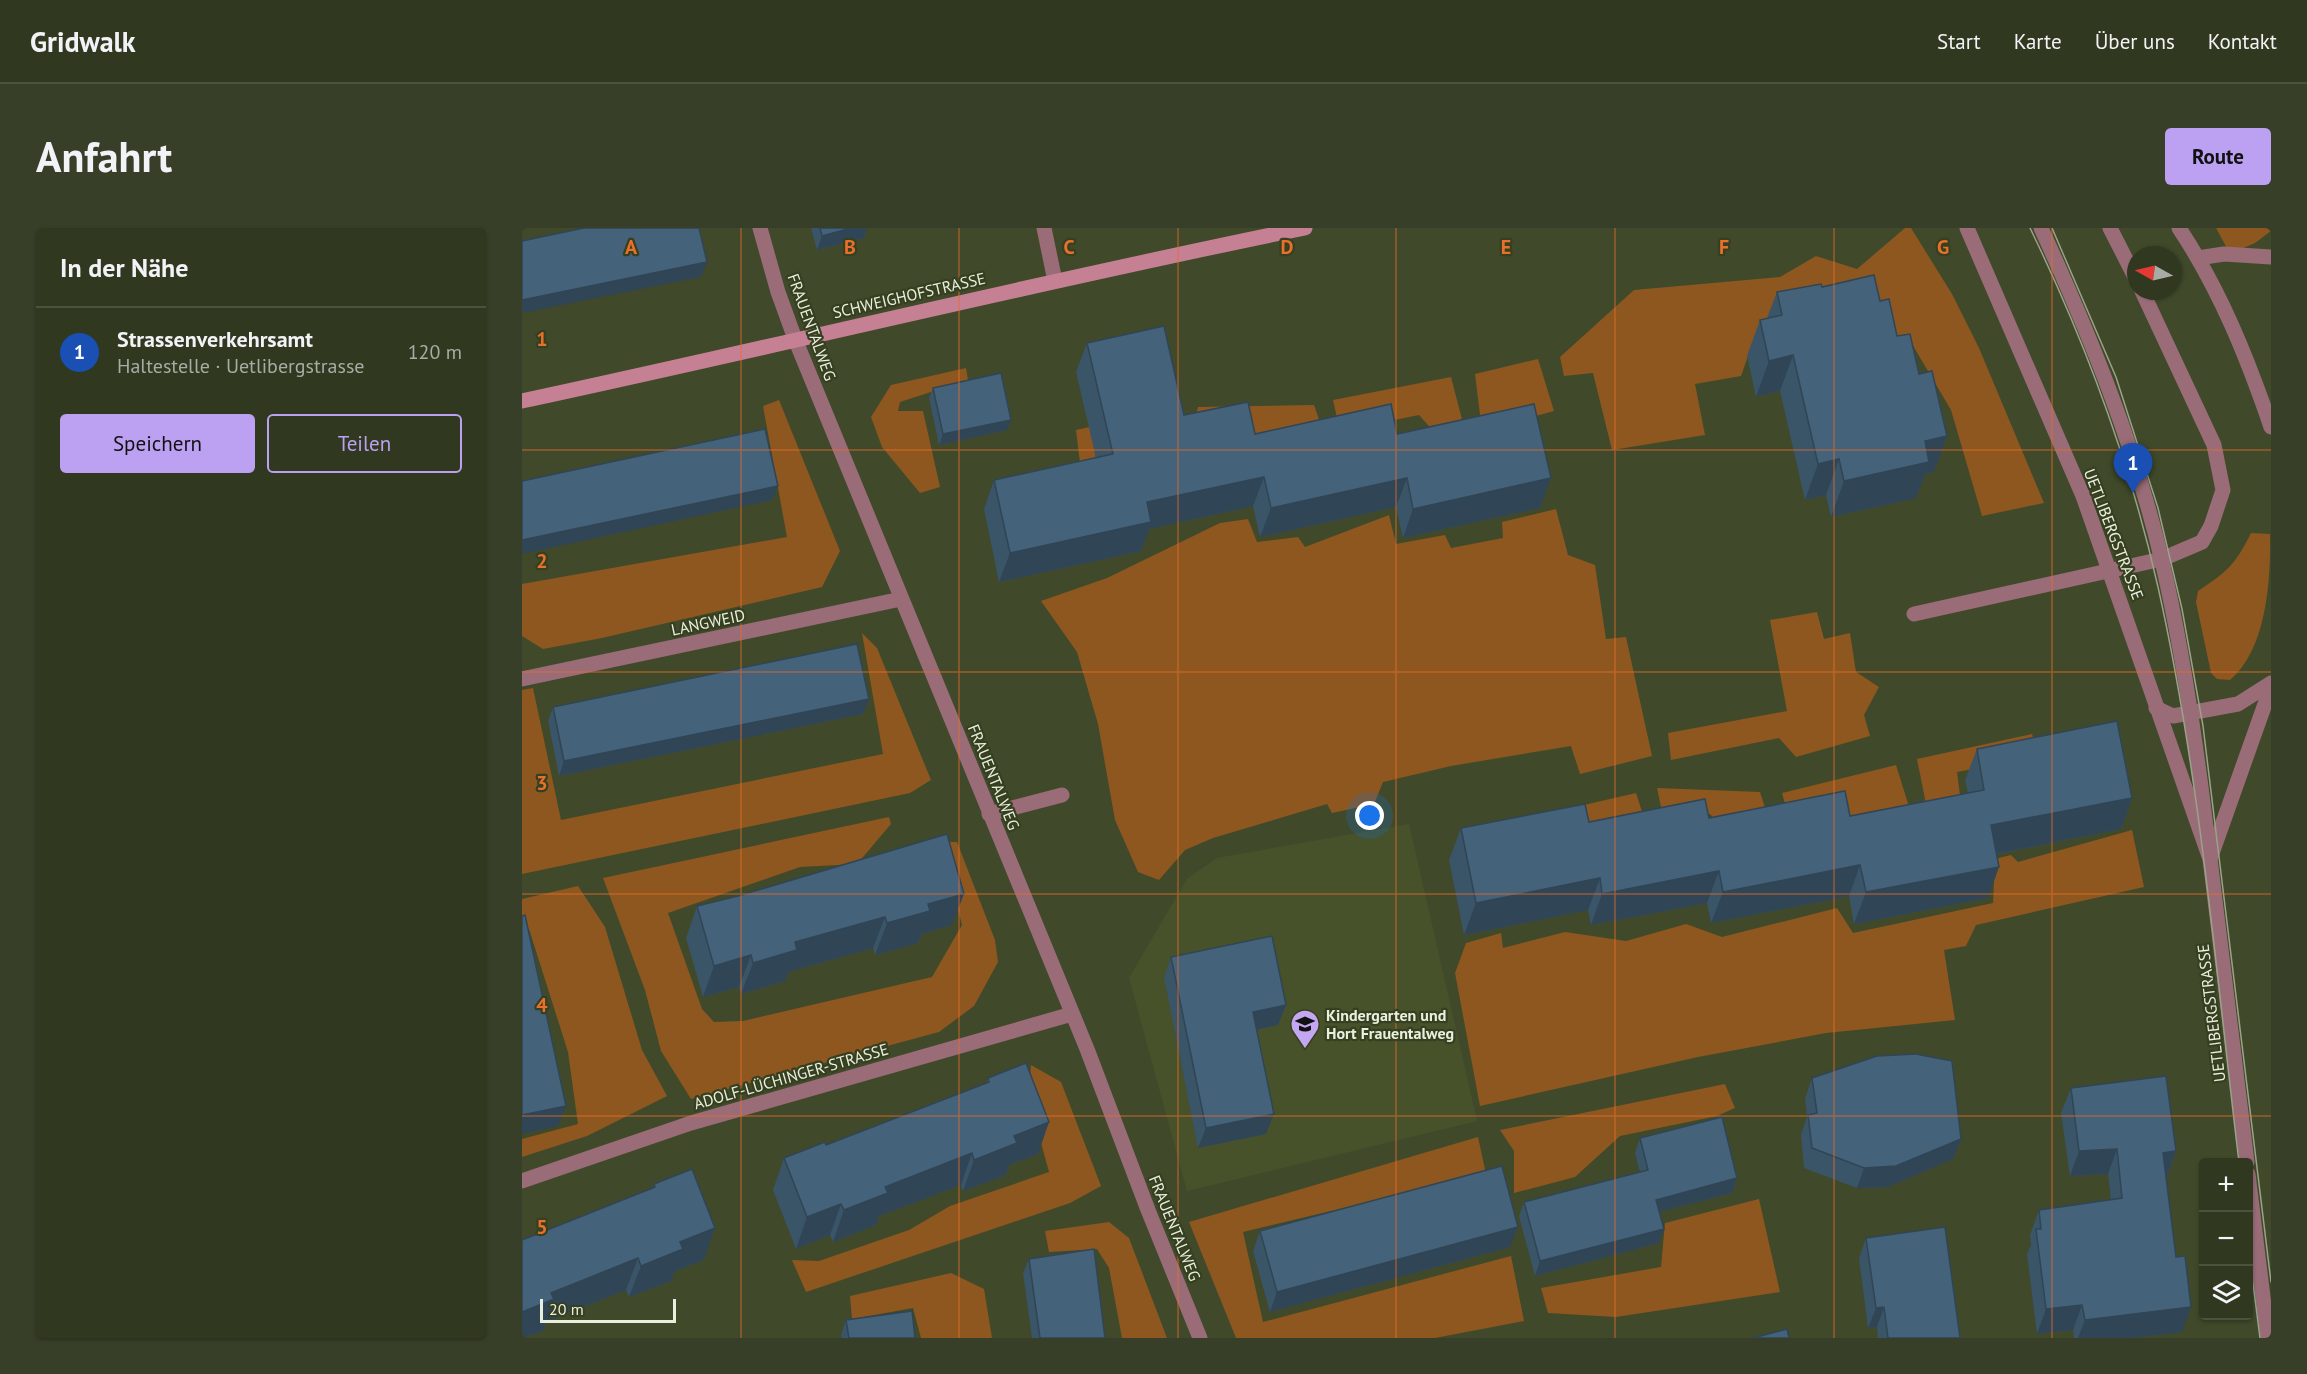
<!DOCTYPE html>
<html lang="de">
<head>
<meta charset="utf-8">
<style>
  body { margin:0; font-family:"PT Sans",sans-serif; background:#383f29; color:#f1f3f6 }
  .controls { position:absolute; right:18px; bottom:18px; display:grid; overflow:hidden; border-radius:6px; box-shadow:0 2px 4px #0004 }
  .controls button { width:54px; height:54px; display:grid; place-items:center; padding:0; border:0; border-bottom:2px solid #4b523e; background:#303820; color:#f1f3f6; font:30px sans-serif }
  .compass { position:absolute; left:1605px; top:18px; width:54px; height:54px; border-radius:50%; background:#303820; box-shadow:0 2px 4px #0004; rotate:278deg }
  .scale { position:absolute; left:18px; bottom:15px; width:136px; box-sizing:border-box; padding-left:6px; border:3px solid #e9efdd; border-top:0; font-size:16px; line-height:21px; white-space:nowrap; color:#e9efdd; -webkit-text-stroke:4px #363f20; paint-order:stroke }
  .you { position:absolute; left:848px; top:588px; width:21px; height:21px; margin:-15px; border:4px solid #fff; border-radius:50%; background:#1a73e8; box-shadow:0 0 0 9px #1a73e833 }
  .badge { display:grid; place-items:center; width:39px; height:39px; border-radius:50%; background:#bca0f2; color:#fff; font-size:20px; font-weight:700 }
  .pin { position:absolute; translate:-50% -50px; filter:drop-shadow(0 2px 3px #0008) }
  .pin::after { content:''; position:absolute; top:32px; width:21px; height:18px; background:inherit; clip-path:polygon(0 0,100% 0,50% 100%) }
  .list { margin:0; padding:0; list-style:none }
  h2 { display:flex; justify-content:space-between; align-items:center; height:78px; margin:0; padding:0 24px; font-size:26px }
  h2 small { font-size:20px; font-weight:400; color:#a8aca5 }
  .list li { display:grid; grid-template-columns:39px 1fr auto; gap:18px; align-items:center; box-sizing:border-box; height:90px; padding:0 24px; border-top:2px solid #4b523e }
  .list b { display:block; font-size:22px; white-space:nowrap }
  .list p { margin:0; font-size:20px; white-space:nowrap; color:#a8aca5 }
  .list em { font-size:20px; font-style:normal; color:#a8aca5 }
  .actions { display:flex; gap:12px; padding:18px 24px }
  .actions a { flex:1; padding:14px 0; border:2px solid #bca0f2; border-radius:6px; text-align:center; font-size:21px; color:#bca0f2 }
  .actions .main { background:#bca0f2; color:#111 }
  .icon { flex:none; width:33px; height:33px; fill:none; stroke:currentColor; stroke-width:2; stroke-linecap:round; stroke-linejoin:round }
  .map { position:relative; flex:none; width:1749px; height:1110px; overflow:hidden; border-radius:6px }
  header { display:flex; align-items:center; gap:36px; box-sizing:border-box; height:84px; padding:0 30px; background:#303820; border-bottom:2px solid #4b523e }
  header strong { font-size:28px }
  nav { display:flex; gap:33px; margin-inline-start:auto; font-size:21px }
  .intro { display:flex; align-items:center; justify-content:space-between; box-sizing:border-box; height:144px; padding:0 36px }
  h1 { margin:0; font-size:42px }
  .button { padding:15px 27px; border-radius:6px; background:#bca0f2; color:#111; font-size:21px; font-weight:700 }
  main { display:flex; gap:36px; padding:0 36px }
  aside { flex:1; background:#303820; border-radius:6px; box-shadow:0 2px 4px #0004 }
  .map>svg:first-child { display:block }
  .built { fill:#47522b }
  .green { fill:#8d571f }
  .lines { fill:none; stroke-linecap:round; stroke-linejoin:round }
  .service { stroke:#996c77; stroke-width:15 }
  .minor { stroke:#996c77; stroke-width:15 }
  .secondary { stroke:#c68093; stroke-width:15 }
  .tram { stroke:#9aa28a; stroke-width:1.5 }
  .wall { fill:#3a5468 }
  .shaded-wall { fill:#304555 }
  .building { fill:#446279; stroke:#304555; stroke-width:1.5 }
  .grid { fill:none; stroke:#e8702b; stroke-width:1.5; stroke-opacity:0.55 }
  .labels { text-anchor:middle; dominant-baseline:central; stroke-width:4.5; stroke-linejoin:round; paint-order:stroke }
  .street-label { font-size:16px; fill:#e9efdd; stroke:#363f20 }
  .poi-label { font-size:16px; font-weight:bold; fill:#e9efdd; stroke:#363f20; text-anchor:start }
  .grid-label { font-size:20px; text-anchor:middle; font-weight:bold; fill:#e8702b; stroke:#363f20; stroke-width:4.5; stroke-linejoin:round; paint-order:stroke }
</style>
</head>
<body>
<header>
<strong>Gridwalk</strong>
<nav><a>Start</a><a>Karte</a><a>Über uns</a><a>Kontakt</a></nav>
</header>
<div class="intro"><h1>Anfahrt</h1><a class="button">Route</a></div>
<main>
<aside>
<h2>In der Nähe<small></small></h2>
<ul class="list">
<li><span class="badge" style="background:#1a4fb4">1</span><div><b>Strassenverkehrsamt</b><p>Haltestelle · Uetlibergstrasse</p></div><em>120 m</em></li>
</ul>
<div class="actions"><a class="main">Speichern</a><a>Teilen</a></div>
</aside>
<div class="map">
<svg width="1749" height="1110" viewBox="0 0 1749 1110">
  <rect width="100%" height="100%" fill="#404a2a"/>
  <!-- built -->
  <polygon class="built" points="887,596 955,893 665,963 607,750 665,651 695,630"/>
  <!-- green -->
  <g class="green">
    <polygon points="1383,0 1389,0 1430,66 1457,120 1522,275 1460,288 1429,182 1390,116 1238,94 1219,148 1173,156 1183,207 1090,222 1071,145 1042,148 1038,129 1112,62 1258,49 1294,28 1335,41"/>
    <polygon points="1694,0 1749,0 1749,3 1733,15 1708,26"/>
    <polygon points="1016,131 1032,183 960,203 953,146"/>
    <polygon points="444,140 446,152 378,174 376,183 401,183 418,259 398,265 360,219 349,189 369,157"/>
    <polygon points="929,149 942,199 913,205 897,187 818,203 811,172"/>
    <polygon points="257,172 318,323 300,359 80,410 21,421 0,408 0,356 265,309 241,178"/>
    <polygon points="792,177 800,200 732,219 695,189 675,184 676,179"/>
    <polygon points="652,180 573,222 575,241 559,243 554,202"/>
    <polygon points="1034,281 1046,327 1073,337 1084,411 1104,409 1130,528 1058,546 1049,518 929,538 861,554 852,576 810,585 805,576 691,610 663,622 637,652 616,644 593,592 576,496 555,424 519,373 585,350 698,295 726,291 735,314 776,309 783,319 867,287 874,316 923,307 929,320 981,310 980,294"/>
    <path d="M 1729,305 L 1748,306 C 1749,351 1745,421 1708,452 L 1695,451 L 1689,445 L 1674,374 L 1676,363 C 1705,344 1713,337 1729,305 Z"/>
    <polygon points="1295,384 1302,411 1328,405 1334,444 1357,459 1342,487 1348,508 1274,529 1257,510 1149,532 1146,505 1265,483 1248,392"/>
    <polygon points="340,405 355,420 409,552 388,565 0,646 0,462 11,460 39,592 361,526"/>
    <polygon points="1510,506 1515,522 1488,534 1435,544 1440,583 1407,591 1395,531"/>
    <polygon points="1374,537 1389,585 1326,610 1267,590 1260,565"/>
    <polygon points="1135,560 1238,564 1246,589 1199,599 1188,586 1142,593"/>
    <polygon points="1114,565 1123,593 1076,599 1023,586"/>
    <polygon points="367,589 369,596 335,636 278,639 146,685 180,781 192,794 221,793 410,749 440,697 424,636 424,614 435,614 473,712 476,734 452,778 417,804 169,871 139,823 123,762 81,650"/>
    <polygon points="1610,602 1622,659 1454,697 1444,718 1422,722 1433,792 1304,805 1176,829 958,878 933,745 944,715 979,705 981,720 1043,704 1104,713 1164,696 1200,709 1315,680 1331,705 1471,675 1473,631 1489,627 1496,634"/>
    <polygon points="56,658 83,699 120,822 145,868 65,908 0,929 0,911 56,896 46,824 7,701 0,701 0,671"/>
    <polygon points="509,837 539,854 579,958 548,975 284,1064 270,1032 297,1033 387,1002 428,978 527,944 506,867"/>
    <polygon points="1203,856 1213,880 1195,888 1098,908 1053,949 992,965 992,923 978,902"/>
    <polygon points="956,909 964,946 721,1004 741,1094 989,1028 1002,1093 913,1110 714,1110 667,994"/>
    <polygon points="1237,971 1258,1064 1094,1089 1026,1085 1019,1060 1139,1039 1143,995"/>
    <polygon points="587,994 607,1010 645,1110 600,1110 587,1040 575,1021 527,1024 523,1003"/>
    <polygon points="429,1045 462,1061 470,1110 399,1110 391,1080 330,1091 328,1068"/>
  </g>
  <g class="lines">
    <!-- service -->
    <g class="service">
      <polyline points="522,0 533,53"/>
      <path d="M 1519,0 C 1568,107 1613,218 1640,333 C 1662,427 1675,521 1686,616"/>
      <polyline points="1588,0 1614,51"/>
      <polyline points="1676,30 1702,26 1749,29"/>
      <polyline points="1392,386 1640,331 1680,314 1689,298 1701,262 1692,217 1620,63"/>
      <polyline points="1634,480 1651,488 1716,476 1749,455"/>
      <polyline points="467,586 540,567"/>
    </g>
    <!-- minor -->
    <g class="minor">
      <polyline points="238,0 256,64 273,111 565,821 626,982 678,1110"/>
      <polyline points="1445,0 1561,268 1688,631 1725,934"/>
      <path d="M 1657,0 C 1698,62 1725,129 1749,199"/>
      <polyline points="0,451 379,371"/>
      <polyline points="1688,631 1749,459"/>
      <polyline points="1726,946 1746,1110"/>
      <polyline points="0,953 169,895 550,786"/>
    </g>
    <!-- secondary -->
    <path class="secondary" d="M 0,173 C 261,117 521,53 783,0"/>
    <!-- tram -->
    <g class="tram">
      <path d="M 1508,0 C 1564,115 1608,235 1636,359 C 1678,546 1694,745 1717,934"/>
      <polyline points="1530,0 1594,149 1636,280 1660,381 1681,498 1749,1054"/>
      <polyline points="1726,1016 1738,1110"/>
    </g>
  </g>
  <!-- wall -->
  <g class="wall">
    <polygon points="289,0 345,0 342,10 295,22"/>
    <polygon points="1300,59 1358,73 1375,108 1397,146 1425,208 1412,244 1403,246 1394,270 1309,289 1304,267 1283,272 1258,163 1234,169 1225,128 1238,92 1245,90 1255,64"/>
    <polygon points="565,115 662,187 733,206 875,206 1018,280 881,310 874,279 738,309 731,278 627,301 619,323 477,354 462,281 472,252 574,230 554,144"/>
    <polygon points="411,160 485,202 417,217 407,170"/>
    <polygon points="347,471 341,486 37,548 26,493 31,479"/>
    <polygon points="1455,521 1610,570 1599,601 1475,626 1466,670 1332,696 1327,668 1189,695 1185,675 1069,697 1066,682 942,707 927,632 939,600 1067,594 1187,590 1328,588 1446,565 1443,552"/>
    <polygon points="216,668 430,697 399,706 396,715 353,727 351,720 266,744 263,753 219,766 217,759 181,769 164,710 175,678"/>
    <polygon points="649,729 764,777 756,797 735,802 744,906 676,920 642,749"/>
    <polygon points="466,850 516,926 487,937 484,947 441,963 439,957 357,988 354,997 311,1014 308,1007 274,1021 251,962 262,930 304,917 465,855"/>
    <polygon points="1290,850 1439,911 1431,931 1366,959 1335,960 1282,940 1279,907 1285,889 1283,871"/>
    <polygon points="1549,860 1654,923 1645,948 1644,949 1660,1104 1610,1110 1552,1110 1551,1102 1515,1106 1505,1026 1509,1017 1508,1007 1517,982 1589,972 1586,946 1548,948 1539,885"/>
    <polygon points="1118,910 1215,950 1210,965 1137,984 1137,1015 1013,1048 997,988 1002,974 1118,944 1113,925"/>
    <polygon points="132,956 182,1032 153,1043 149,1053 107,1069 104,1062 24,1094 21,1103 0,1110 131,960"/>
    <polygon points="738,1003 988,1019 748,1084 731,1023"/>
    <polygon points="1344,1010 1438,1110 1356,1110 1355,1099 1346,1100 1337,1030"/>
    <polygon points="507,1031 583,1110 510,1110 501,1045"/>
    <polygon points="324,1092 393,1110 320,1110 319,1107"/>
  </g>
  <!-- shaded-wall -->
  <g class="shaded-wall">
    <polygon points="329,0 345,0 342,10 295,22 300,8"/>
    <polygon points="185,34 179,49 0,85 0,72"/>
    <polygon points="1271,127 1258,163 1234,169 1247,133"/>
    <polygon points="489,192 485,202 417,217 421,206"/>
    <polygon points="1425,208 1412,244 1403,246 1394,270 1309,289 1322,253 1403,213"/>
    <polygon points="1317,231 1304,267 1283,272 1296,236"/>
    <polygon points="742,249 731,278 627,301 619,323 477,354 488,325 625,274"/>
    <polygon points="885,250 874,279 738,309 749,280"/>
    <polygon points="1029,250 1018,280 881,310 891,281"/>
    <polygon points="256,258 250,272 0,326 0,312"/>
    <polygon points="347,471 341,486 37,548 42,533"/>
    <polygon points="1610,570 1599,601 1458,629 1469,597"/>
    <polygon points="1338,637 1327,668 1189,695 1201,664"/>
    <polygon points="1477,639 1466,670 1332,696 1344,664"/>
    <polygon points="1197,643 1185,675 1069,697 1080,666"/>
    <polygon points="1078,650 1066,682 942,707 954,675"/>
    <polygon points="442,666 430,697 399,706 396,715 353,727 365,695 406,676"/>
    <polygon points="363,689 351,720 266,744 263,753 219,766 231,735 273,714"/>
    <polygon points="229,727 217,759 181,769 192,738"/>
    <polygon points="764,777 756,797 724,804 731,784"/>
    <polygon points="44,878 36,898 0,906 0,887"/>
    <polygon points="752,886 744,906 676,920 684,900"/>
    <polygon points="527,894 516,926 487,937 484,947 441,963 452,932 492,908"/>
    <polygon points="1439,911 1431,931 1366,959 1335,960 1342,940"/>
    <polygon points="1595,921 1586,946 1548,948 1557,923"/>
    <polygon points="1654,923 1645,948 1632,950 1641,925"/>
    <polygon points="450,925 439,957 357,988 354,997 311,1014 322,982 363,959"/>
    <polygon points="1215,950 1210,965 1129,986 1134,972"/>
    <polygon points="319,976 308,1007 274,1021 285,989"/>
    <polygon points="996,999 988,1019 748,1084 755,1064"/>
    <polygon points="193,1000 182,1032 153,1043 149,1053 107,1069 119,1038 158,1014"/>
    <polygon points="1142,1001 1137,1015 1013,1048 1018,1033"/>
    <polygon points="116,1030 104,1062 24,1094 21,1103 0,1110 0,1084 29,1065"/>
    <polygon points="1560,1077 1551,1102 1515,1106 1524,1081"/>
    <polygon points="1362,1079 1355,1099 1346,1100 1354,1080"/>
    <polygon points="1669,1079 1660,1104 1610,1110 1556,1110 1563,1092"/>
  </g>
  <!-- building -->
  <g class="building">
    <polygon points="62,0 177,0 185,34 0,72 0,13"/>
    <polygon points="298,0 329,0 300,8"/>
    <polygon points="1352,47 1358,73 1367,71 1375,108 1388,106 1397,146 1410,143 1425,208 1403,213 1407,234 1322,253 1317,231 1296,236 1271,127 1247,133 1238,92 1260,87 1255,64 1299,56 1300,59"/>
    <polygon points="642,98 662,187 726,174 733,206 869,176 875,206 1012,176 1029,250 891,281 885,250 749,280 742,249 625,274 629,294 488,325 472,252 591,226 565,115"/>
    <polygon points="479,145 489,192 421,206 411,160"/>
    <polygon points="243,201 256,258 0,312 0,253"/>
    <polygon points="335,416 347,471 42,533 31,479"/>
    <polygon points="1595,493 1610,570 1469,597 1477,639 1344,664 1338,637 1201,664 1197,643 1080,666 1078,650 954,675 939,600 1063,576 1067,594 1183,571 1187,590 1323,563 1328,588 1462,562 1455,521"/>
    <polygon points="425,606 442,666 406,676 408,683 365,695 363,689 273,714 275,722 231,735 229,727 192,738 175,678 216,668"/>
    <polygon points="3,687 44,878 0,887 0,688"/>
    <polygon points="750,708 764,777 731,784 752,886 684,900 649,729"/>
    <polygon points="1394,826 1430,833 1439,911 1374,938 1342,940 1290,920 1286,887 1295,885 1290,850 1355,828"/>
    <polygon points="504,835 527,894 492,908 495,915 452,932 450,925 363,959 366,965 322,982 319,976 285,989 262,930 303,914 304,917 467,854 466,850"/>
    <polygon points="1644,848 1654,923 1641,925 1654,1029 1663,1028 1669,1079 1563,1092 1560,1077 1524,1081 1514,1001 1519,1001 1517,982 1600,970 1595,921 1557,923 1549,860"/>
    <polygon points="1200,889 1215,950 1134,972 1142,1001 1018,1033 1002,974 1126,942 1118,910"/>
    <polygon points="980,938 996,999 755,1064 738,1003"/>
    <polygon points="170,941 193,1000 158,1014 161,1021 119,1038 116,1030 29,1065 32,1071 0,1084 0,1012 133,959 132,956"/>
    <polygon points="1423,999 1438,1110 1366,1110 1362,1079 1354,1080 1344,1010"/>
    <polygon points="572,1021 583,1110 518,1110 507,1031"/>
    <polygon points="390,1083 393,1110 327,1110 324,1092"/>
    <polygon points="1265,1101 1267,1110 1231,1110"/>
  </g>
  <!-- grid -->
  <path class="grid" d="M 219,0 L 219,1110M 437,0 L 437,1110M 656,0 L 656,1110M 874,0 L 874,1110M 1093,0 L 1093,1110M 1312,0 L 1312,1110M 1530,0 L 1530,1110M 0,222 L 1749,222M 0,444 L 1749,444M 0,666 L 1749,666M 0,888 L 1749,888"/>
  <!-- icons -->
  <defs>
    <g id="school-pin" transform="scale(1.5)"><path d="M0 17L-7.5 6A9.5 9.5 0 1 1 7.5 6Z" fill="#c4a7f1" stroke="#363f20"/><path d="M0-5L7-2L0 1L-7-2ZM-4 1L0 2.5L4 1V4Q0 6-4 4Z" fill="#111"/></g>
  </defs>
  <g fill-rule="evenodd">
    <use href="#school-pin" x="783" y="796"/>
  </g>
  <g class="labels">
    <!-- street labels -->
    <g class="street-label">
      <text transform="translate(387 67) rotate(-13)">SCHWEIGHOFSTRASSE</text>
      <text transform="translate(290 99) rotate(70)">FRAUENTALWEG</text>
      <text transform="translate(1592 306) rotate(69)">UETLIBERGSTRASSE</text>
      <text transform="translate(186 394) rotate(-12)">LANGWEID</text>
      <text transform="translate(472 549) rotate(68)">FRAUENTALWEG</text>
      <text transform="translate(1689 785) rotate(-97)">UETLIBERGSTRASSE</text>
      <text transform="translate(269 848) rotate(-16)">ADOLF-LÜCHINGER-STRASSE</text>
      <text transform="translate(653 1000) rotate(68)">FRAUENTALWEG</text>
    </g>
    <!-- poi labels -->
    <g class="poi-label">
      <text x="804" y="787">Kindergarten und<tspan x="804" dy="18">Hort Frauentalweg</tspan></text>
    </g>
  </g>
  <g class="grid-label">
    <text x="109" y="26">A</text>
    <text x="328" y="26">B</text>
    <text x="547" y="26">C</text>
    <text x="765" y="26">D</text>
    <text x="984" y="26">E</text>
    <text x="1202" y="26">F</text>
    <text x="1421" y="26">G</text>
    <text x="20" y="118">1</text>
    <text x="20" y="340">2</text>
    <text x="20" y="562">3</text>
    <text x="20" y="784">4</text>
    <text x="20" y="1006">5</text>
  </g>
</svg>
<div class="controls">
<button>+</button>
<button>−</button>
<button><svg class="icon" aria-label="layers" viewBox="0 0 24 24"><path d="M12 4l9 5-9 5-9-5zM3 14l9 5 9-5"/></svg></button>
</div>
<svg class="compass" viewBox="-18 -18 36 36"><path d="M0-13l5 13h-10z" fill="#e53935"/><path d="M0 13l5-13h-10z" fill="#a8aca5"/></svg>
<div class="scale">20 m</div>
<div class="you"></div>
<div class="pin badge" style="left:1611px;top:265px;background:#1a4fb4">1</div>
</div>
</main>
</body>
</html>
